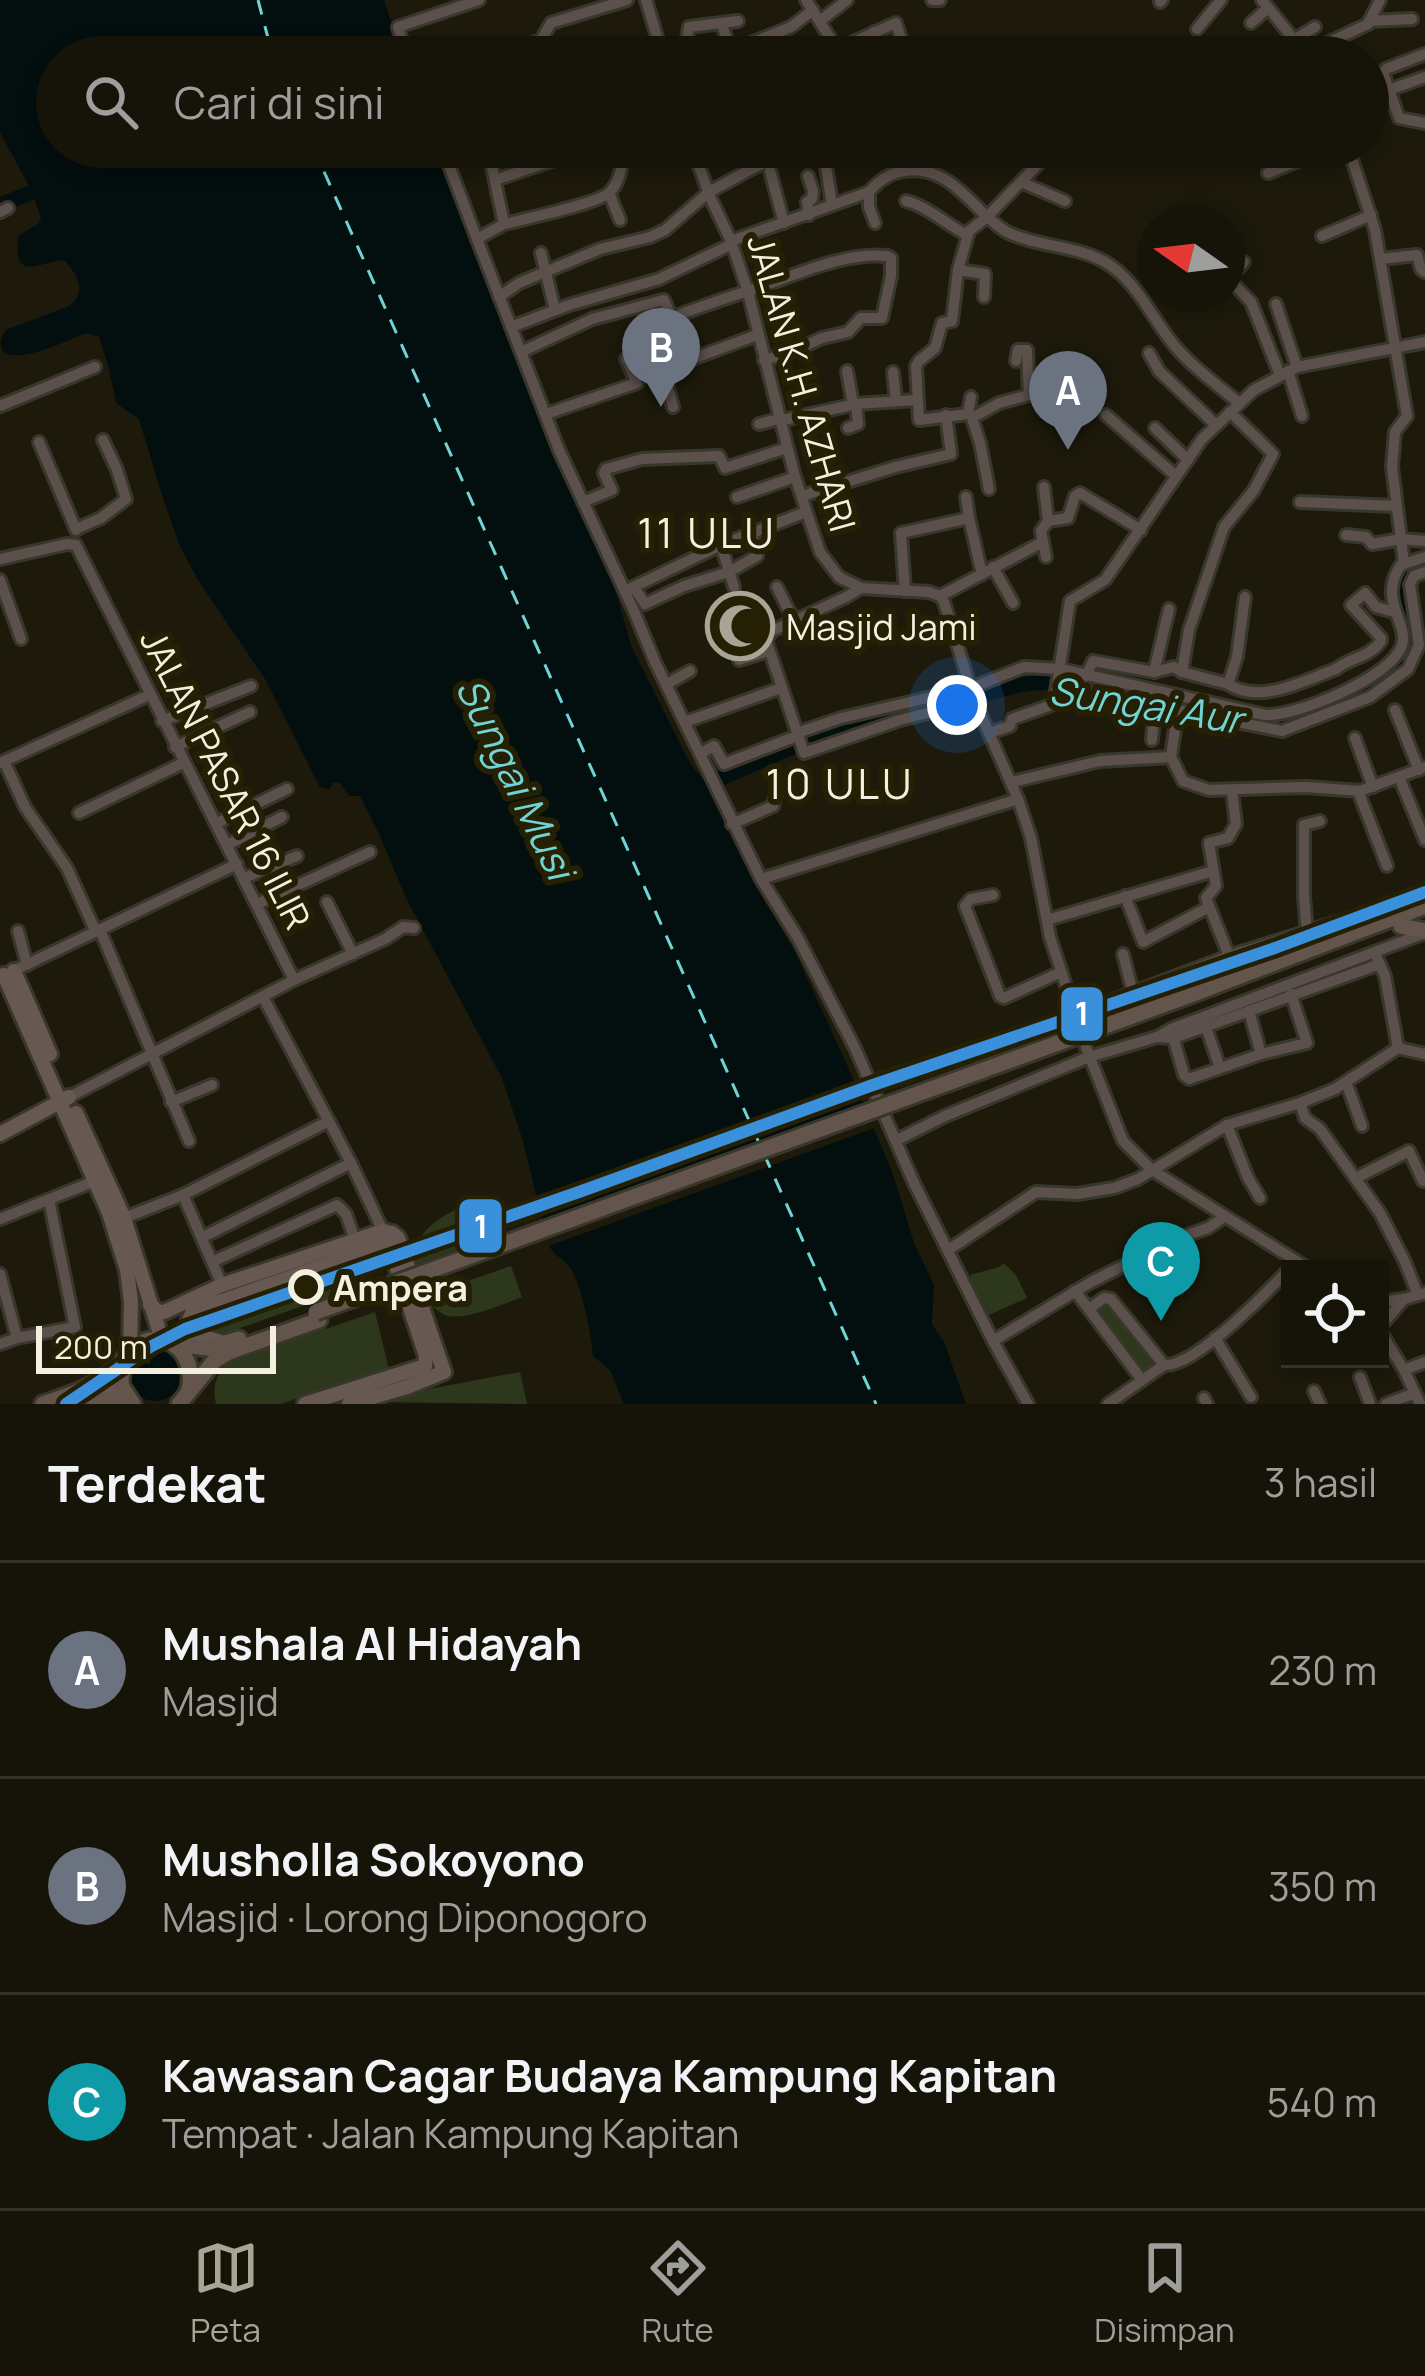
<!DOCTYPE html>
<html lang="id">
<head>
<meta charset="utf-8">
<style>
  body { margin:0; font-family:Manrope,sans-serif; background:#232116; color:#f1f3f6 }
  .controls { position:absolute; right:36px; bottom:36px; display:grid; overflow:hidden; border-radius:0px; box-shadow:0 6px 18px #0003 }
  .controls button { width:108px; height:108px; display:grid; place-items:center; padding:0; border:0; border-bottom:3px solid #353329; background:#161408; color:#f1f3f6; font:60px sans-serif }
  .compass { position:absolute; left:1137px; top:204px; width:108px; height:108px; border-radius:50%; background:#161408; box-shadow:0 6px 18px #0003; rotate:284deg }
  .scale { position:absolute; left:36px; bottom:30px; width:240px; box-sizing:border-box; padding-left:12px; border:6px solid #f4f0e0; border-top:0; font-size:33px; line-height:42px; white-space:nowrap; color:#f4f0e0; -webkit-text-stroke:9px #251f03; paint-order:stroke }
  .you { position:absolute; left:957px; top:705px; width:42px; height:42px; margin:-30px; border:9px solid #fff; border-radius:50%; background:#1a73e8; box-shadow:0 0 0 18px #1a73e833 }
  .badge { display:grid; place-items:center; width:78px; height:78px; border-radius:50%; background:#a9a595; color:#fff; font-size:39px; font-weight:700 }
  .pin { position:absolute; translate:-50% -99px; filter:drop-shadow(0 3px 6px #0008) }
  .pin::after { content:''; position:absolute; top:63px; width:42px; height:36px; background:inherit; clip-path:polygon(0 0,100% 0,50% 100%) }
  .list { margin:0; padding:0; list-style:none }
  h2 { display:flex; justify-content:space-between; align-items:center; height:156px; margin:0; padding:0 48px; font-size:51px }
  h2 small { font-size:39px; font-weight:400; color:#9e9e9c }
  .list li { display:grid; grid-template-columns:78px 1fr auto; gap:36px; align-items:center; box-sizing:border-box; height:216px; padding:0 48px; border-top:3px solid #353329 }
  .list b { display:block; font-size:45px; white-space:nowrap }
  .list p { margin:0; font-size:39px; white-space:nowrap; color:#9e9e9c }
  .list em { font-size:39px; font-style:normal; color:#9e9e9c }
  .icon { flex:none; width:66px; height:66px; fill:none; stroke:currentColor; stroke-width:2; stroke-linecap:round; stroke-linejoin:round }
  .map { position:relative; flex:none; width:1425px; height:1404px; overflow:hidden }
  .search { position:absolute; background:#161408; box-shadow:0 6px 18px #0003; left:36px; right:36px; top:36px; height:132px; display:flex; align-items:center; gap:30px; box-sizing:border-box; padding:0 42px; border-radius:66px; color:#9e9e9c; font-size:45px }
  .sheet { height:804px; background:#161408 }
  nav { display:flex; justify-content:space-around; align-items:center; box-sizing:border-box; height:168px; border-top:3px solid #353329; background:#161408; font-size:33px; color:#9e9e9c }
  nav a { display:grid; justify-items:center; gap:6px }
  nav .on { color:#a9a595 }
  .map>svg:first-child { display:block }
  .green { fill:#2d371c }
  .water { fill:#030e0e }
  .pier { fill:#1d1a0b }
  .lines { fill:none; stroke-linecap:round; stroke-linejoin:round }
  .river { stroke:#030e0e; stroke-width:15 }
  .ferry { stroke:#70d4d5; stroke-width:3; stroke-dasharray:15 12; stroke-linecap:butt }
  .minor-casing { stroke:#39372b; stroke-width:16 }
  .major-casing { stroke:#39372b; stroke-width:20 }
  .highway-casing { stroke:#39372b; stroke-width:21 }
  .minor { stroke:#5c504c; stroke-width:10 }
  .major { stroke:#685852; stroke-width:14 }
  .highway { stroke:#63554c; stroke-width:15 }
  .highway-bridge-casing { stroke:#39372b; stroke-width:21; stroke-linecap:butt }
  .highway-bridge { stroke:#63554c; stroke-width:15 }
  .rail-1-casing { stroke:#251f03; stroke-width:21 }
  .rail-1 { stroke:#3a90db; stroke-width:12 }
  .stop-dot { fill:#251f03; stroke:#f4f0e0; stroke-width:6 }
  .labels { text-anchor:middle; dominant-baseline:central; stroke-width:12; stroke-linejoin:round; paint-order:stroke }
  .street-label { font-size:36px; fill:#f4f0e0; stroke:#251f03 }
  .poi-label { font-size:36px; fill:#f4f0e0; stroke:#251f03; text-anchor:start }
  .stop-label { font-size:36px; font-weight:bold; fill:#f4f0e0; stroke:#251f03; text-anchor:start }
  .water-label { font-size:39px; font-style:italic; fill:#70d4d5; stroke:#251f03 }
  .quarter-label { font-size:42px; letter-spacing:3px; fill:#f4f0e0; stroke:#251f03 }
  .line-badge { stroke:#251f03; stroke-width:4.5 }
  .badge-label { font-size:33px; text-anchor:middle; font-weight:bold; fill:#fff }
</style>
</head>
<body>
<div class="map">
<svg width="1425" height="1404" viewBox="0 0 1425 1404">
  <rect width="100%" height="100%" fill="#1d1a0b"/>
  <!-- green -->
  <g class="green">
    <path d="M 488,1196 L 500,1233 L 413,1266 C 414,1222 453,1211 488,1196 Z"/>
    <polygon points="358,1259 367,1283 215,1337 205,1312"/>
    <path d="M 1004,1263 L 1016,1275 L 1027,1298 L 989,1315 C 983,1301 973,1291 970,1275 L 999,1267 Z"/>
    <path d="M 511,1266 L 522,1297 C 504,1304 463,1322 445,1315 C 436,1311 429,1303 422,1297 Z"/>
    <polygon points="1107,1300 1158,1362 1144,1374 1094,1310"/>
    <path d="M 375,1312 L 389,1369 L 280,1404 L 216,1404 C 212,1387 216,1375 228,1362 Z"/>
    <polygon points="520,1372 527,1404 384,1402 429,1389"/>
  </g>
  <!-- water -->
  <g class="water">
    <path d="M 0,0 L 384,0 L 403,57 L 57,57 L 57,147 L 437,147 L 526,381 L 572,493 L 611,575 L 632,648 L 691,765 L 712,789 L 728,828 L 757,888 L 794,950 L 847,1065 L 893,1174 L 914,1243 L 934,1285 L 932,1324 L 944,1342 L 966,1404 L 624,1404 L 610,1370 L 593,1356 C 592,1336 581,1281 569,1266 C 561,1257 554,1256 548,1244 L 523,1141 L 502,1078 L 406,898 L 381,838 L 360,796 L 349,796 L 339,782 L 333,783 L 329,789 L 320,787 L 265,679 L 198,580 L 180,546 L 161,492 L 139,419 L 116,403 L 109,369 L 99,337 L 86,333 C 70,339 11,369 1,348 C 0,339 1,337 6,330 L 69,306 C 88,293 77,273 64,260 C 38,262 13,284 18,236 L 39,223 L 41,218 L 31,190 L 0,132 Z"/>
    <circle cx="155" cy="1374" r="27"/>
  </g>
  <!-- pier -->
  <polygon class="pier" points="869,1102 880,1126 543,1248 537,1222"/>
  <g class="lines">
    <!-- river -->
    <g class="river">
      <polyline points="0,205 47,186"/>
      <path d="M 1100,689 L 1277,725 C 1312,716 1408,685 1410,643 C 1411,624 1402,605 1400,586 L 1408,574 L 1425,568"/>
      <path d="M 959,702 C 994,691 1034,677 1071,684"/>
      <polyline points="708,784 820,735 864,720 924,710"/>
    </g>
    <!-- ferry -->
    <g class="ferry">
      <polyline points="258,0 273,57"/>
      <polyline points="313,147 760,1145"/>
      <polyline points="764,1154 876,1404"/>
    </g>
    <!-- minor casing -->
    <g class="minor-casing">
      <g id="minor">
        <polyline points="646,0 663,57"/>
        <polyline points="806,0 837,49 896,23 907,57"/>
        <polyline points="932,0 940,0"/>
        <polyline points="1262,0 1308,57"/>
        <polyline points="1160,2 1162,0"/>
        <polyline points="820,21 847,0"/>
        <polyline points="1369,21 1412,19"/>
        <polyline points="1251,23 1268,8"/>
        <polyline points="722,24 732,57"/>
        <polyline points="1197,29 1221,0"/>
        <polyline points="874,32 882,56"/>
        <polyline points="1295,39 1315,27"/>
        <polyline points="705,46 707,57"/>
        <polyline points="741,47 791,27 813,10"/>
        <polyline points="661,48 686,44 689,27 738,21"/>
        <polyline points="1306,53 1368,24 1380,0"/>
        <polyline points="781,56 791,52"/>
        <polyline points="407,57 398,27 479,0"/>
        <polyline points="499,57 541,40 551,23 627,0"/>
        <polyline points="1425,77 1389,90 1399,118 1425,123"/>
        <polyline points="1389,90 1383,73 1386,69 1425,54"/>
        <polyline points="442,147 477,239"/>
        <polyline points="692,147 711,199 731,241 748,292 795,477 820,552 839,577 861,588 929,592 940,596 944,602 974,699 1018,799 1031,838 1050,937 1087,1050 1123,1141 1152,1170 1309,1269"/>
        <polyline points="823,147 832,205"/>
        <polyline points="1348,147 1375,230 1407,416 1395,432 1392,467 1404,563"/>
        <path d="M 488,148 L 504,224 C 524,219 596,204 609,193 C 621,181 623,163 622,147"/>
        <polyline points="753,168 801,147"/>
        <polyline points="902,169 907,147"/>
        <polyline points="770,171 784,223"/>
        <polyline points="1268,173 1333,147"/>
        <polyline points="808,176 813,191 812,199 807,202 809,215"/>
        <polyline points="495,180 593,147"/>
        <polyline points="1021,182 1065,201"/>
        <polyline points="869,192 869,207 875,223"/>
        <polyline points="609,193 620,220"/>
        <path d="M 906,201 C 927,206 947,225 967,235"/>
        <polyline points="0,212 8,208"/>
        <polyline points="504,224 477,239 559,450 634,611 655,662 761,879"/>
        <polyline points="1322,236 1371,215"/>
        <path d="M 731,241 L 869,192 C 893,163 930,164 958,189 C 975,203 988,221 1007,232 C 1037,247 1075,245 1105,262 C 1141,283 1154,326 1182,354 C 1199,372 1220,387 1239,403"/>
        <polyline points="541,253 555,310"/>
        <polyline points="1380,259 1417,255 1421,269 1425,272"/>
        <polyline points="958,270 969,231 987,217 1038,164"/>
        <polyline points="1227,277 1251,302 1280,375"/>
        <polyline points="1229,279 1244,262"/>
        <polyline points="499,297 519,283 600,249 650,237 665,230 709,192 753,168 747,147"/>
        <polyline points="1276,304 1297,367"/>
        <polyline points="672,318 692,360"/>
        <polyline points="511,327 569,305 659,279 732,244"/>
        <path d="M 521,352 L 592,319 L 664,300 L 672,318 C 698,307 724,299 751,290 C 795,276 841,252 887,256 L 891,258 L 891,276 L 882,318 L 861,318 L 848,332 L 822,338 L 786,354 L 764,360"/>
        <polyline points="1149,353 1159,371 1216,425"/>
        <polyline points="847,371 853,404"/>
        <polyline points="1288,371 1302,416"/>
        <polyline points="893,372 896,401"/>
        <polyline points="971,397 968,414 919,420 916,366 919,361 935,348 942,323 952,321 958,270 985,274 984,297"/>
        <polyline points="0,406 95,367"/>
        <polyline points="673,407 664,374 665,369 757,335"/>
        <polyline points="546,414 637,383 626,359"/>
        <polyline points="1106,415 1176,476"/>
        <polyline points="779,421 856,404 916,400"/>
        <polyline points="759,424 779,419"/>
        <polyline points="848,428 858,424 856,404"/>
        <polyline points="1155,428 1188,460"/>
        <polyline points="39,442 76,530"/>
        <polyline points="1044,487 1048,521 1041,531 1046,557"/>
        <polyline points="989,489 980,443 972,418 999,403 1029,395 1027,350 1018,350 1016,361"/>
        <polyline points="802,496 895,467 951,454 946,415"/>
        <polyline points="737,497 795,477"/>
        <polyline points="583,502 612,490 604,473 606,469 642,459 719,456 725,468 787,448"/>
        <polyline points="1300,502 1396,506"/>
        <polyline points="969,518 982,574"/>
        <polyline points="1048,521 1068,518 1075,496 1080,493 1141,530"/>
        <polyline points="76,529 101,518 126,499 117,470 103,440"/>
        <polyline points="1346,535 1366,537 1372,544 1401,539 1425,541"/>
        <polyline points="721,545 734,587"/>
        <polyline points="0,559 67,544 76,545 294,980"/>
        <polyline points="993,567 1013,603"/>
        <polyline points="0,580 21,639"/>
        <polyline points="634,587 645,604 684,586 729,572 757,556 752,533"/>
        <polyline points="777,587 794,621"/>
        <polyline points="861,588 846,597 772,631 766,640 804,753 900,720 975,701"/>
        <polyline points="625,591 721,545 806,512"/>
        <polyline points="905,591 901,533 969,518 966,497"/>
        <polyline points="940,596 1043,542"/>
        <polyline points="739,660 769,651"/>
        <polyline points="1154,672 1174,667 1182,672 1228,684 1237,657 1245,597"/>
        <polyline points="1182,672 1189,630 1224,527 1254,490 1273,454 1230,412"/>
        <polyline points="1086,676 1093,661 1154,672 1169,609"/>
        <polyline points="667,684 690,671"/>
        <path d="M 1228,684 C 1260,705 1303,681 1336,669 C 1351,657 1369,658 1381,641 L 1381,638 L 1351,605 L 1365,593 L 1376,607 L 1394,612"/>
        <polyline points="1059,686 1282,731 1370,697 1408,669 1419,645 1410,585 1414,576 1425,572"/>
        <polyline points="1395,710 1419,770"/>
        <polyline points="162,721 251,686"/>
        <polyline points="688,721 781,688"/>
        <path d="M 797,733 L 841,718 L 971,688 L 1024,667 L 1061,669 L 1265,715 C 1295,717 1393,677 1402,645 C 1409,623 1377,599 1401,565 L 1425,557"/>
        <polyline points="990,733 1010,726 1012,719 1054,704 1070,601 1105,580 1202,439 1254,390 1297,367 1425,342"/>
        <polyline points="1355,738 1373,787"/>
        <polyline points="1152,740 1155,704"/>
        <polyline points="175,747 250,712"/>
        <polyline points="703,752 714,746 724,764 797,736"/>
        <polyline points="1171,757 1175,729"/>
        <polyline points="4,761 25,807 67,868 96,932"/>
        <polyline points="0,763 149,695"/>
        <polyline points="1399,777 1425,840"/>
        <polyline points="1012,782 1100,761 1171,757 1183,781 1209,790 1306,787 1360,791 1425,767"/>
        <polyline points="1358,791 1387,866"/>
        <polyline points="1018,799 761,879 798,938 855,1048 914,1183 993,1341 1028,1404"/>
        <polyline points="79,813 183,763"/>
        <polyline points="217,823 287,789"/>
        <polyline points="732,824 773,806 777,790"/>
        <polyline points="227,845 282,817"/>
        <polyline points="244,878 297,856"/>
        <polyline points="993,895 971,899 965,906 1000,996 1004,998 1061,972"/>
        <polyline points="1125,896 1143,942 1209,907"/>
        <polyline points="327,902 353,954"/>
        <polyline points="257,904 370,852"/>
        <polyline points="1047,920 1213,871"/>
        <polyline points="100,930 189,1141"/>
        <polyline points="18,931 27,965"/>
        <polyline points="1307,933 1304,896 1304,825 1320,821"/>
        <polyline points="1123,954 1133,993"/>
        <polyline points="1229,956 1206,898 1216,886 1209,843 1228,838 1236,824 1232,791"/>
        <polyline points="1377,958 1385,976 1398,1048"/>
        <polyline points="9,973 237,864"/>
        <polyline points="263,997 351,1163 383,1231"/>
        <polyline points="1206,1027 1220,1068"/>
        <polyline points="1172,1033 1184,1075 1189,1079 1261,1054 1249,1011"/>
        <polyline points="1157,1037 1174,1038 1380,964"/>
        <polyline points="1261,1054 1307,1043 1291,994"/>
        <polyline points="1346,1082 1362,1126"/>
        <polyline points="870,1083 1074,1015 1229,956 1419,896"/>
        <polyline points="69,1097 294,980 385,939 403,927 414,928"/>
        <polyline points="171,1102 212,1085"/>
        <polyline points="1227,1125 1248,1178 1260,1198"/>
        <polyline points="897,1140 945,1116 1089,1057 1157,1037 1171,1029 1425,933"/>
        <polyline points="1356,1178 1409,1151 1423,1181"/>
        <polyline points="183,1195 222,1285"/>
        <polyline points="124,1218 183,1195 329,1121"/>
        <polyline points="0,1219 95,1181"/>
        <polyline points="203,1237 351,1163"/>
        <polyline points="948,1250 1036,1192 1077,1194 1114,1188 1138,1179 1227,1125 1300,1103"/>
        <polyline points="214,1261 337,1205 346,1214 355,1240"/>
        <polyline points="0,1274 17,1338"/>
        <polyline points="1075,1291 1142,1380"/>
        <polyline points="1418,1295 1405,1262 1380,1213 1320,1129 1305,1118 1300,1103 1335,1089 1398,1048 1425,1054"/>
        <polyline points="1380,1302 1404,1299 1425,1293"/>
        <polyline points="1089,1309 1104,1298 1111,1299 1164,1365"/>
        <polyline points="1380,1327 1404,1299"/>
        <polyline points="1380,1331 1404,1370 1420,1404"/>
        <polyline points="1215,1338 1251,1397"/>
        <polyline points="993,1341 1091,1282 1179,1238 1208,1228 1224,1217"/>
        <polyline points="0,1344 17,1338 75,1327 49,1200"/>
        <polyline points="1404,1370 1425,1362"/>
        <polyline points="1360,1377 1370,1404"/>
        <polyline points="1314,1391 1320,1404"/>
        <polyline points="1204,1398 1207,1404"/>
        <path d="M 1108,1404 L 1164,1365 C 1195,1368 1274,1286 1296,1261"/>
        <polyline points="1386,1404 1415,1393"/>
      </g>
    </g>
    <!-- major casing -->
    <g class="major-casing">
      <g id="major">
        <polyline points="14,971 50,1054"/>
        <polyline points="4,975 109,1213 127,1270 131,1302 130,1351"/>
        <polyline points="76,1113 124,1218 162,1340"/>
        <polyline points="0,1134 69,1097"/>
        <polyline points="150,1305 159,1312 164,1312 222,1285 383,1231 392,1233 398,1238 444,1372 407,1387 349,1404"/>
        <polyline points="223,1343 192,1333 189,1320 193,1311 386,1244 390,1247 426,1356 425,1366 305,1404"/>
        <polyline points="92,1385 113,1390 131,1402"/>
      </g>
    </g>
    <!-- highway casing -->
    <g class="highway-casing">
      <g id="highway">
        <polyline points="1410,912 1419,896 1425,894"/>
        <polyline points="1401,926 1425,931"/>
        <polyline points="1185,997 1425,906"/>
        <polyline points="174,1344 208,1348 239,1339"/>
        <polyline points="122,1364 121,1385 133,1404"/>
        <path d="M 43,1404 C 69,1395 93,1388 114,1370 C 124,1362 128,1349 141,1343 C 174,1328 198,1362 188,1392"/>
        <polyline points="91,1404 107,1400 132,1404"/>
        <polyline points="179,1404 215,1360 229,1352 319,1320"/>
      </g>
    </g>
    <!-- minor -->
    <use href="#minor" class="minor"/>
    <!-- major -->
    <use href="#major" class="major"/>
    <!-- highway -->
    <use href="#highway" class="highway"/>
    <!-- highway-bridge casing -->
    <g class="highway-bridge-casing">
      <polyline id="highway-bridge" points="316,1312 1185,997"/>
    </g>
    <!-- highway-bridge -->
    <use href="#highway-bridge" class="highway-bridge"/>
    <!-- rail-1 casing -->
    <g class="rail-1-casing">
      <polyline id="rail-1" points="66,1404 150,1347 185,1329 579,1192 870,1086 1275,948 1425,892"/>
    </g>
    <!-- rail-1 -->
    <use href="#rail-1" class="rail-1"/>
  </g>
  <!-- icons -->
  <defs>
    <g id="mosque-ring" transform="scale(3.45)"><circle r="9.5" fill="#251f03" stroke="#a9a595" stroke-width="1.5"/><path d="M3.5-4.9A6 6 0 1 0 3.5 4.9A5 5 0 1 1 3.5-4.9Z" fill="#a9a595"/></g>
  </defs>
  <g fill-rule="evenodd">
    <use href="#mosque-ring" x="740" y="626"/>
  </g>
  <!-- markers -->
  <circle class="stop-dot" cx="306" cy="1287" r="15"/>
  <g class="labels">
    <!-- street labels -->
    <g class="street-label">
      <text transform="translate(802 383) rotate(74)">JALAN K.H. AZHARI</text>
      <text transform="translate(226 779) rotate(63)">JALAN PASAR 16 ILIR</text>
    </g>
    <!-- poi labels -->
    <g class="poi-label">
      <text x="786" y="626">Masjid Jami</text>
    </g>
    <!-- stop labels -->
    <g class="stop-label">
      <text x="333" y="1287">Ampera</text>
    </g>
    <!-- water labels -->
    <g class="water-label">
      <text transform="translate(1146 704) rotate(9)">Sungai Aur</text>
      <text transform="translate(516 778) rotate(64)">Sungai Musi</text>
    </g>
    <!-- quarter labels -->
    <g class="quarter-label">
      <text x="707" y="532">11 ULU</text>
      <text x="840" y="783">10 ULU</text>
    </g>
  </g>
  <g class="line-badge">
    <rect x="1059" y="985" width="46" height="58" rx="12" fill="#3a90db"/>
    <rect x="457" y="1197" width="47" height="58" rx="12" fill="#3a90db"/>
  </g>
  <g class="badge-label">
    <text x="1082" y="1025">1</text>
    <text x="481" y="1238">1</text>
  </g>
</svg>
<div class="controls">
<button><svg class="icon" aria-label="locate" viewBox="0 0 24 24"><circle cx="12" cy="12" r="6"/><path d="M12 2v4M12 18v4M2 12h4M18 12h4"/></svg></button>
</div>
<svg class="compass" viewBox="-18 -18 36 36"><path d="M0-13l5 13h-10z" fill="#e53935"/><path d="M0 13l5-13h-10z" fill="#9e9e9c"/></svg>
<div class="scale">200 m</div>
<div class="you"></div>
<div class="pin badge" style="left:1068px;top:450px;background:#6b7280">A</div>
<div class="pin badge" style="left:661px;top:407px;background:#6b7280">B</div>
<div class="pin badge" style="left:1161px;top:1321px;background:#0f9aa8">C</div>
<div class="search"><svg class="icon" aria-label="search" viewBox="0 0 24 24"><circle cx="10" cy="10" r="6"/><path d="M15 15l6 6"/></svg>Cari di sini</div>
</div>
<section class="sheet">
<h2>Terdekat<small>3 hasil</small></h2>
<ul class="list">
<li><span class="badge" style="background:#6b7280">A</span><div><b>Mushala Al Hidayah</b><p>Masjid</p></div><em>230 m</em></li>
<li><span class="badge" style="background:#6b7280">B</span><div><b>Musholla Sokoyono</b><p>Masjid · Lorong Diponogoro</p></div><em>350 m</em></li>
<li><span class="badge" style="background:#0f9aa8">C</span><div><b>Kawasan Cagar Budaya Kampung Kapitan</b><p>Tempat · Jalan Kampung Kapitan</p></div><em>540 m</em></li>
</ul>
</section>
<nav>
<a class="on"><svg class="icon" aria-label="map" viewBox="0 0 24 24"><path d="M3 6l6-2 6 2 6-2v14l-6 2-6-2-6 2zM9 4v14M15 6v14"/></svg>Peta</a>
<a><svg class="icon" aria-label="directions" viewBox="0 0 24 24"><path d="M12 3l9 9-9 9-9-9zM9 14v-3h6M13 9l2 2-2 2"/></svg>Rute</a>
<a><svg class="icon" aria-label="saved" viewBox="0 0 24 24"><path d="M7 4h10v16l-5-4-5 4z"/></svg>Disimpan</a>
</nav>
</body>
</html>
